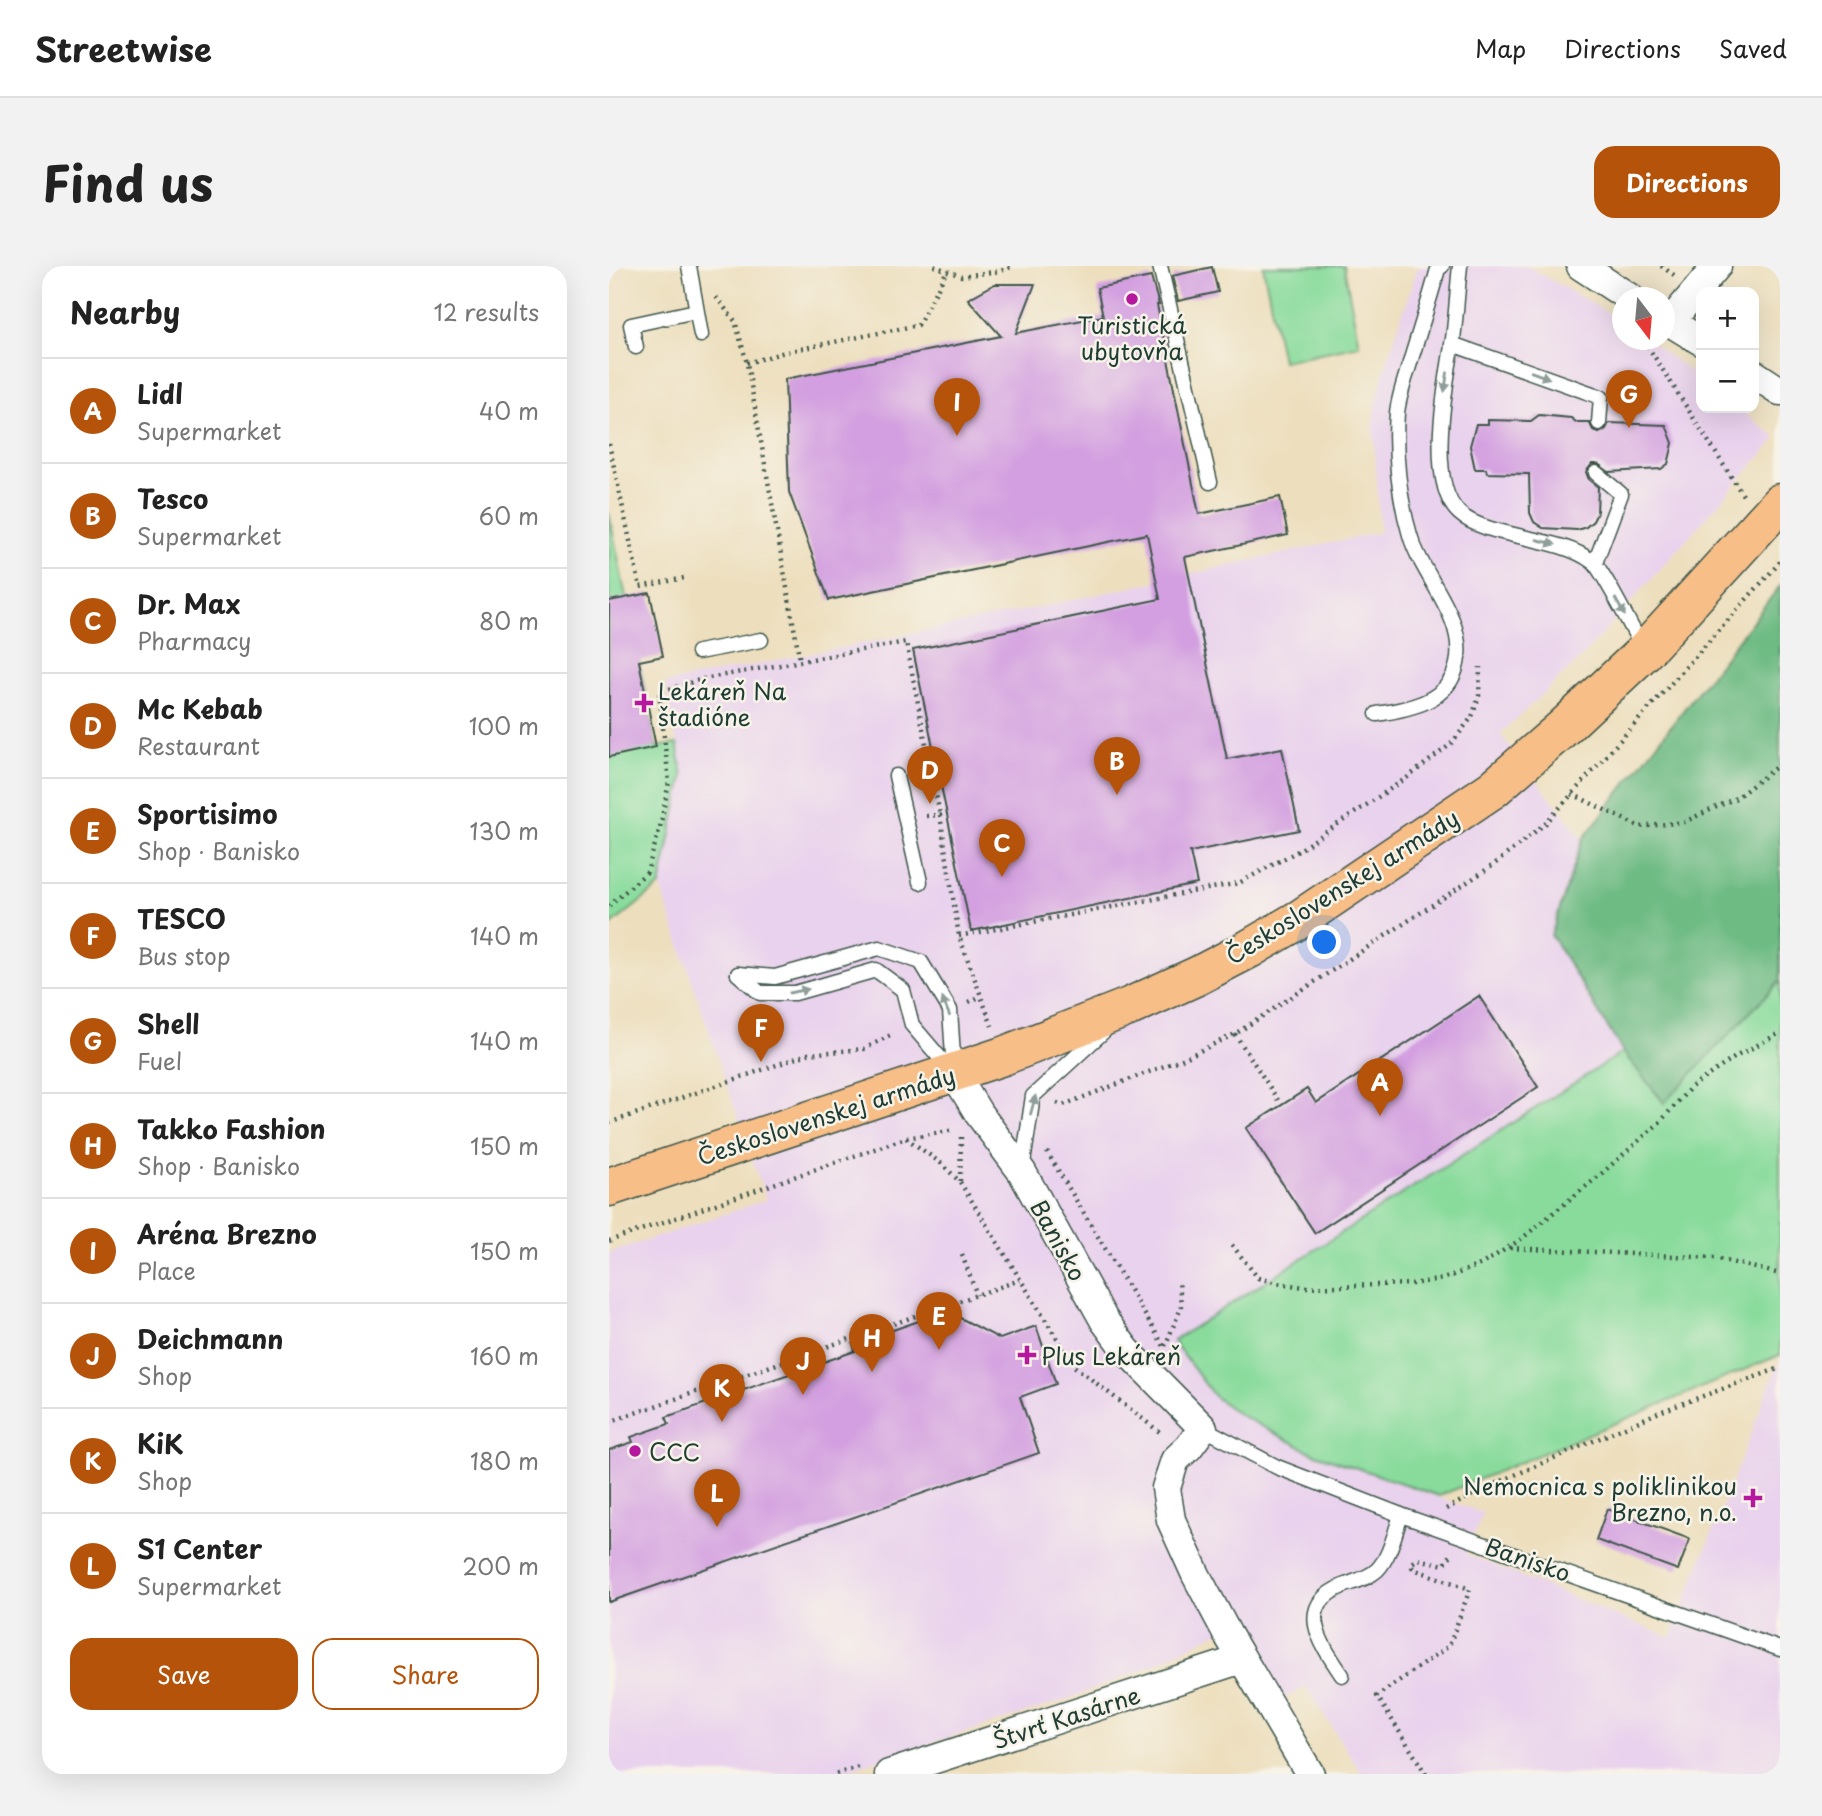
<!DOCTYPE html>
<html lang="en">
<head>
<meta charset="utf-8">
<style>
  body { margin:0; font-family:"Playpen Sans",sans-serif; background:#f2f2f2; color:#222 }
  .controls { position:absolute; right:21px; top:21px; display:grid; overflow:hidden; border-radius:14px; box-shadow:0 7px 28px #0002 }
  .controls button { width:63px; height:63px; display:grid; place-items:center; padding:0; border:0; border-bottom:2px solid #e0e0e0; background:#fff; color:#222; font:35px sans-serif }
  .compass { position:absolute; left:1003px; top:21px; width:63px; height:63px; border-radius:50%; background:#fff; box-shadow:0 7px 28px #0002; rotate:164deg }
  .you { position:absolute; left:716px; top:677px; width:24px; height:24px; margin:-18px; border:5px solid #fff; border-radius:50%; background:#1a73e8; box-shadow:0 0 0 10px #1a73e833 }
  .badge { display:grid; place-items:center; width:46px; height:46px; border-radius:50%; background:#b45309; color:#fff; font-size:23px; font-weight:700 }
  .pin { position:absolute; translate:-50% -58px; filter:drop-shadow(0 2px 4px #0008) }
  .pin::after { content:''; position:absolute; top:37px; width:24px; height:21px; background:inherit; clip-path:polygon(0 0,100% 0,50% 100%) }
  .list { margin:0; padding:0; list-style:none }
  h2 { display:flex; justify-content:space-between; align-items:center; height:91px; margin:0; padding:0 28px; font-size:30px }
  h2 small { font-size:23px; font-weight:400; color:#767676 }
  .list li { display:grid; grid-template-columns:46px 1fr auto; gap:21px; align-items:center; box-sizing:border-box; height:105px; padding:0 28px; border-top:2px solid #e0e0e0 }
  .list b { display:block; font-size:26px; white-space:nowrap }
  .list p { margin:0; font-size:23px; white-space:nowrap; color:#767676 }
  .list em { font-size:23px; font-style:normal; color:#767676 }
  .actions { display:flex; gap:14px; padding:21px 28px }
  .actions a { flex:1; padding:16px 0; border:2px solid #b45309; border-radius:21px; text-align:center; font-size:24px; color:#b45309 }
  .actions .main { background:#b45309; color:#fff }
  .map { position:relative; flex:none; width:1171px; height:1508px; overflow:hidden; border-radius:21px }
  header { display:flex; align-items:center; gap:42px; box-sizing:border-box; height:98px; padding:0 35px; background:#fff; border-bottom:2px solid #e0e0e0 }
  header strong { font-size:33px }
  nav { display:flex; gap:38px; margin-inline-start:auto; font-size:24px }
  .intro { display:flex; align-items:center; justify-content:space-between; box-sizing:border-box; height:168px; padding:0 42px }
  h1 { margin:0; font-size:49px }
  .button { padding:18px 32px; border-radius:21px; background:#b45309; color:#fff; font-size:24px; font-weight:700 }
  main { display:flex; gap:42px; padding:0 42px }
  aside { flex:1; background:#fff; border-radius:21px; box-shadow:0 7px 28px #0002 }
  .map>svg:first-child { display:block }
  .built { fill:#e9d2ed }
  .green { fill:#89db9c; stroke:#548c68; stroke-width:2 }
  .forest { fill:#6ebb84; stroke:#467c5c; stroke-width:2 }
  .building { fill:#d39fe0 }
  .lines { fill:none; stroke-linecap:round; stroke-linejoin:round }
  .lane-casing { stroke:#3e5549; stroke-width:17 }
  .street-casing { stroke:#3e5549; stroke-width:31 }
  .primary-casing { stroke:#3e5549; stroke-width:41 }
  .path { stroke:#3e5549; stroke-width:4.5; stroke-dasharray:2 5; stroke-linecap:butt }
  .lane { stroke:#fff; stroke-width:14 }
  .street { stroke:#fff; stroke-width:28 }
  .primary { stroke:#f7be88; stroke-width:38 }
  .oneway { fill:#8f9e9a }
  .poi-dot { fill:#b5179e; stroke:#f7f3e8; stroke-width:2.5 }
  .labels { text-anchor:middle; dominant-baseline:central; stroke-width:5; stroke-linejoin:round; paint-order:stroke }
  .poi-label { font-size:23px; fill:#1f3d34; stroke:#f7f3e8; text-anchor:start }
  .street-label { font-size:23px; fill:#1f3d34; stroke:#f7f3e8 }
</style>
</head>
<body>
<header>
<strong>Streetwise</strong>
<nav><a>Map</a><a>Directions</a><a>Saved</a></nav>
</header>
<div class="intro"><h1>Find us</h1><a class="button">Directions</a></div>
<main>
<aside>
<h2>Nearby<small>12 results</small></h2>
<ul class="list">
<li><span class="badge">A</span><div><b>Lidl</b><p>Supermarket</p></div><em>40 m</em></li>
<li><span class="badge">B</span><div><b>Tesco</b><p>Supermarket</p></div><em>60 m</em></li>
<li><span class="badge">C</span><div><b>Dr. Max</b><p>Pharmacy</p></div><em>80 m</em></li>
<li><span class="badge">D</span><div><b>Mc Kebab</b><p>Restaurant</p></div><em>100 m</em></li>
<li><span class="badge">E</span><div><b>Sportisimo</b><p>Shop · Banisko</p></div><em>130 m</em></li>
<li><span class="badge">F</span><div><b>TESCO</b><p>Bus stop</p></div><em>140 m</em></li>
<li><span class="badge">G</span><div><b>Shell</b><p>Fuel</p></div><em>140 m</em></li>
<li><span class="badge">H</span><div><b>Takko Fashion</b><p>Shop · Banisko</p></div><em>150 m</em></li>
<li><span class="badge">I</span><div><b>Aréna Brezno</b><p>Place</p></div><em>150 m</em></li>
<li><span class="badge">J</span><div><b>Deichmann</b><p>Shop</p></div><em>160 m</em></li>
<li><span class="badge">K</span><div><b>KiK</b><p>Shop</p></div><em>180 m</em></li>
<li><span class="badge">L</span><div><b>S1 Center</b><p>Supermarket</p></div><em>200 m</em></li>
</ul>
<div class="actions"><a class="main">Save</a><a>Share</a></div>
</aside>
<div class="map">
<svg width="1171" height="1508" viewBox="0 0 1171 1508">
  <rect width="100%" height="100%" fill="#f7f3e8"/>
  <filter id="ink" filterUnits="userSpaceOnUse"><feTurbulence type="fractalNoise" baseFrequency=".0143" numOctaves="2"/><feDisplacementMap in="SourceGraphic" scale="14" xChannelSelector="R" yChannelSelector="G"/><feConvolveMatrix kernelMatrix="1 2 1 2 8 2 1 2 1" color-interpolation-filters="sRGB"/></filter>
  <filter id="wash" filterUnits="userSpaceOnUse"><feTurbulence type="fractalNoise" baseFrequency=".00686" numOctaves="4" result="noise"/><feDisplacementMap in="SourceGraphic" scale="28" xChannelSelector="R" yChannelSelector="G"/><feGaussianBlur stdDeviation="1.57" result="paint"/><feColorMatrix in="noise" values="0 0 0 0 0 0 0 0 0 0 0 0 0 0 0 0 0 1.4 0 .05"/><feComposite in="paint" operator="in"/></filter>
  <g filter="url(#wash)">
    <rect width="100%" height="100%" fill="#eddfbe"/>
    <!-- built -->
    <polygon class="built" points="809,0 918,0 1013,55 1014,74 1039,74 1092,114 1092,142 1129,142 1168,172 971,393 891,468 974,573 942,669 1014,786 564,1075 629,1148 704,1187 874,1247 857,1288 1062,1372 1171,1093 1171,1508 753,1508 697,1421 674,1433 623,1359 533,1404 454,1435 226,1508 0,1508 0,987 157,934 51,620 74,510 57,417 427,342 771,266 764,156 773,112"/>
    <!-- green -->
    <g class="green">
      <polygon points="654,0 735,0 750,79 673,95"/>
      <polygon points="0,247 47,481 68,478 74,510 51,620 0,661"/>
      <polygon points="1171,715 1171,1089 830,1230 704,1187 629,1148 605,1130 564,1075 1014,786 1055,836"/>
    </g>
    <!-- forest -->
    <polygon class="forest" points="1171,320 1171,715 1055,837 1014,786 942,669 974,573"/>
    <g id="blocks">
      <!-- building -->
      <g class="building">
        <polygon points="603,1 609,26 569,35 563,10"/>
        <polygon points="542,11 550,39 548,39 590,248 671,231 679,269 576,291 618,493 673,482 690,564 581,586 588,618 362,665 304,384 551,333 538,268 220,334 180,226 176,113 392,70 359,33 386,18 426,18 407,67 494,50 488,22"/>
        <polygon points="930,149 962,152 967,156 980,156 984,164 990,167 997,163 1000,157 1057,159 1064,177 1062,186 1059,198 1052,203 1000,206 989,198 983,198 977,206 980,214 989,221 988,247 984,255 977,261 968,264 934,262 925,256 921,247 920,208 878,207 877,203 866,203 861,180 867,158 879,158 879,154 922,155"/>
        <polygon points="41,327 54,390 30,395 47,481 0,491 0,335"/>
        <polygon points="870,730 929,821 706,967 637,862 698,823 707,837"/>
        <polygon points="338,1045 391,1073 427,1060 447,1118 411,1131 430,1187 0,1336 0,1184 24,1176 22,1171 60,1158 57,1151 246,1085 244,1078"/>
        <polygon points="998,1243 1081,1273 1069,1304 987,1274"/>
      </g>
    </g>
  </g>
  <g filter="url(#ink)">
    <use href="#blocks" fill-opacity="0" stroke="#3e5549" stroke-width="2"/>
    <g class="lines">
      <!-- lane casing -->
      <g class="lane-casing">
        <g id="lane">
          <polyline points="80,0 92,69"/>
          <polyline points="551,0 601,216"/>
          <path d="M 851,0 C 848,27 847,54 843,80 C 837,119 817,216 850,247 C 878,273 949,269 984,296 C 994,304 1026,369 1035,384"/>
          <polyline points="843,78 992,131 990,157"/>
          <polyline points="27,81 22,59 87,45"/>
          <polyline points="986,297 1012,228 987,207"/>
          <polyline points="89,386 152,374"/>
          <path d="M 768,448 C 800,443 840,436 848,398 C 858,352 813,311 801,269 C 790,232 785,186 788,147 C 790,128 798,108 803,90 C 812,61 821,32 829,3 L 833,0"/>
          <polyline points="287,510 311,616"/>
          <polyline points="129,708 166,711 270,682 312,696 341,744 345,805"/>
          <polyline points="129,708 151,727 186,727 267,704 294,724 303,759 343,806"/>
          <polyline points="413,904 424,830 496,764"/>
          <polyline points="594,1162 668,1201 792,1249 1171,1383"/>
          <path d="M 733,1409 C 712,1378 685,1340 734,1320 C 746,1315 758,1313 768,1304 C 781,1291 786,1266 792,1249"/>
        </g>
      </g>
      <!-- street casing -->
      <g class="street-casing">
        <g id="street">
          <polyline points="972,0 1021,32"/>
          <polyline points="1056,53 1092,75"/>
          <polyline points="1061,56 1108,0"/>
          <polyline points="1145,108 1171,125"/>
          <polyline points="345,807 370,848 413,906 495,1054 517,1084 594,1162 580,1181 566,1194 557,1222 562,1254 587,1309 619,1369 701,1508"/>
          <polyline points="280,1508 633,1393"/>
        </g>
      </g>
      <!-- primary casing -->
      <g class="primary-casing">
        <polyline id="primary" points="0,921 394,790 522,740 588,710 640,683 691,653 884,523 954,462 1035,386 1171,237"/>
      </g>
      <!-- path -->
      <g class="path">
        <polyline points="325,0 352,10 392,5 404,0"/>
        <polyline points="1052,0 1065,9"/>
        <polyline points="107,31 126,55 138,97 191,395"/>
        <polyline points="1037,74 1036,76 1135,231"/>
        <polyline points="138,97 176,86 309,59 338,5"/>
        <polyline points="0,178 31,321 75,312"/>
        <polyline points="963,528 1031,561 1075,556 1127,532 1171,498"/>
        <polyline points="317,550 331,549 350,670 383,760"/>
        <polyline points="0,640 38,606 51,561 60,516 50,426 94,413 297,376 331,549"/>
        <polyline points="350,670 630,617 689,585 799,511 842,478 863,451 870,430 871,401"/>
        <polyline points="360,736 372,730"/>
        <polyline points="626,768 669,834"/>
        <polyline points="448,837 454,839 576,792 626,768 883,600 937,557 1171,296"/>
        <polyline points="0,857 199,788 255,783 284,768"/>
        <polyline points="297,872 333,898 351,916 465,1100 552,1167 554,1165"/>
        <polyline points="438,886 556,1082"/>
        <polyline points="351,915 352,871"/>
        <polyline points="0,975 297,872 346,864"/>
        <polyline points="623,979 649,1012 668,1017 695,1021 803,1018 834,1013 873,998 911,974 991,909 1050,857 1082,821 1128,790 1171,767"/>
        <polyline points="901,982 1106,992 1171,1008"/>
        <polyline points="353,989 368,1029"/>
        <polyline points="556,1080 572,1042 570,1014"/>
        <polyline points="0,1156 411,1014"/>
        <polyline points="837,1243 883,1219 1053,1145 1171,1102"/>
        <polyline points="227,1508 253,1500"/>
        <polyline points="817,1508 768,1430 840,1380 861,1323 807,1304 803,1301 803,1297 809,1293 835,1299 842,1289"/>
      </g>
      <!-- lane -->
      <use href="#lane" class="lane"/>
      <!-- street -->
      <use href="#street" class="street"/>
      <!-- primary -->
      <use href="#primary" class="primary"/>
    </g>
    <!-- one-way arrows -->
    <defs><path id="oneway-solid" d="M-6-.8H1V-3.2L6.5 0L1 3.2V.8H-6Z" transform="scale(1.75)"/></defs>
    <g class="oneway">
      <use href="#oneway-solid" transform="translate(931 109) rotate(20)"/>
      <use href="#oneway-solid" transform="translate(837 116) rotate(99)"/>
      <use href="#oneway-solid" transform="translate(937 276) rotate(15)"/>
      <use href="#oneway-solid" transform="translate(1011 341) rotate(61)"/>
      <use href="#oneway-solid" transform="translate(190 725) rotate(-11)"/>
      <use href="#oneway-solid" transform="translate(337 741) rotate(-112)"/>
      <use href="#oneway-solid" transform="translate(424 839) rotate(-75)"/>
    </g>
  </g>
  <!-- markers -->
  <g class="poi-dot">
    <circle cx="523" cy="33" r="7"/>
    <path d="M31.5 426.5h7v7h7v7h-7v7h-7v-7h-7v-7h7z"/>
    <path d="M414.5 1078.5h7v7h7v7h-7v7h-7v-7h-7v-7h7z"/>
    <circle cx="26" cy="1185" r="7"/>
    <path d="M1140.5 1221.5h7v7h7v7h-7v7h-7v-7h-7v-7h7z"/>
  </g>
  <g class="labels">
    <!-- poi labels -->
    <g class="poi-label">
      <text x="523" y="58" text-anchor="middle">Turistická<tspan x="523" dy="26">ubytovňa</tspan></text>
      <text x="49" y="424">Lekáreň Na<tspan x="49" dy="26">štadióne</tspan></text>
      <text x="432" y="1089">Plus Lekáreň</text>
      <text x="40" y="1185">CCC</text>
      <text x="1128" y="1219" text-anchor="end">Nemocnica s poliklinikou<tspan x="1128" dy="26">Brezno, n.o.</tspan></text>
    </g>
    <!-- street labels -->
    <g class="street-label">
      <text transform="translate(733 620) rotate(-32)">Československej armády</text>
      <text transform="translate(217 849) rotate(-18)">Československej armády</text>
      <text transform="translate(450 974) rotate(61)">Banisko</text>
      <text transform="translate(919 1293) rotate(19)">Banisko</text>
      <text transform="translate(457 1451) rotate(-18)">Štvrť Kasárne</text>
    </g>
  </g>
</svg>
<div class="controls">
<button>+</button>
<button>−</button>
</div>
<svg class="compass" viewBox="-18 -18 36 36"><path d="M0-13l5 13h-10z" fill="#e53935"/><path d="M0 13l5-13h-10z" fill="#767676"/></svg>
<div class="you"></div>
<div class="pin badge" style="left:771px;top:850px">A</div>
<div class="pin badge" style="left:508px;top:529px">B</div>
<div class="pin badge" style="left:393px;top:611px">C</div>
<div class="pin badge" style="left:321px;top:538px">D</div>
<div class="pin badge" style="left:330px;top:1084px">E</div>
<div class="pin badge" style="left:152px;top:796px">F</div>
<div class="pin badge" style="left:1020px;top:162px">G</div>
<div class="pin badge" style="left:263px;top:1106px">H</div>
<div class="pin badge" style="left:348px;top:170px">I</div>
<div class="pin badge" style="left:194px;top:1129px">J</div>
<div class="pin badge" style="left:113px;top:1156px">K</div>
<div class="pin badge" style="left:108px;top:1261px">L</div>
</div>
</main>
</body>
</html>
